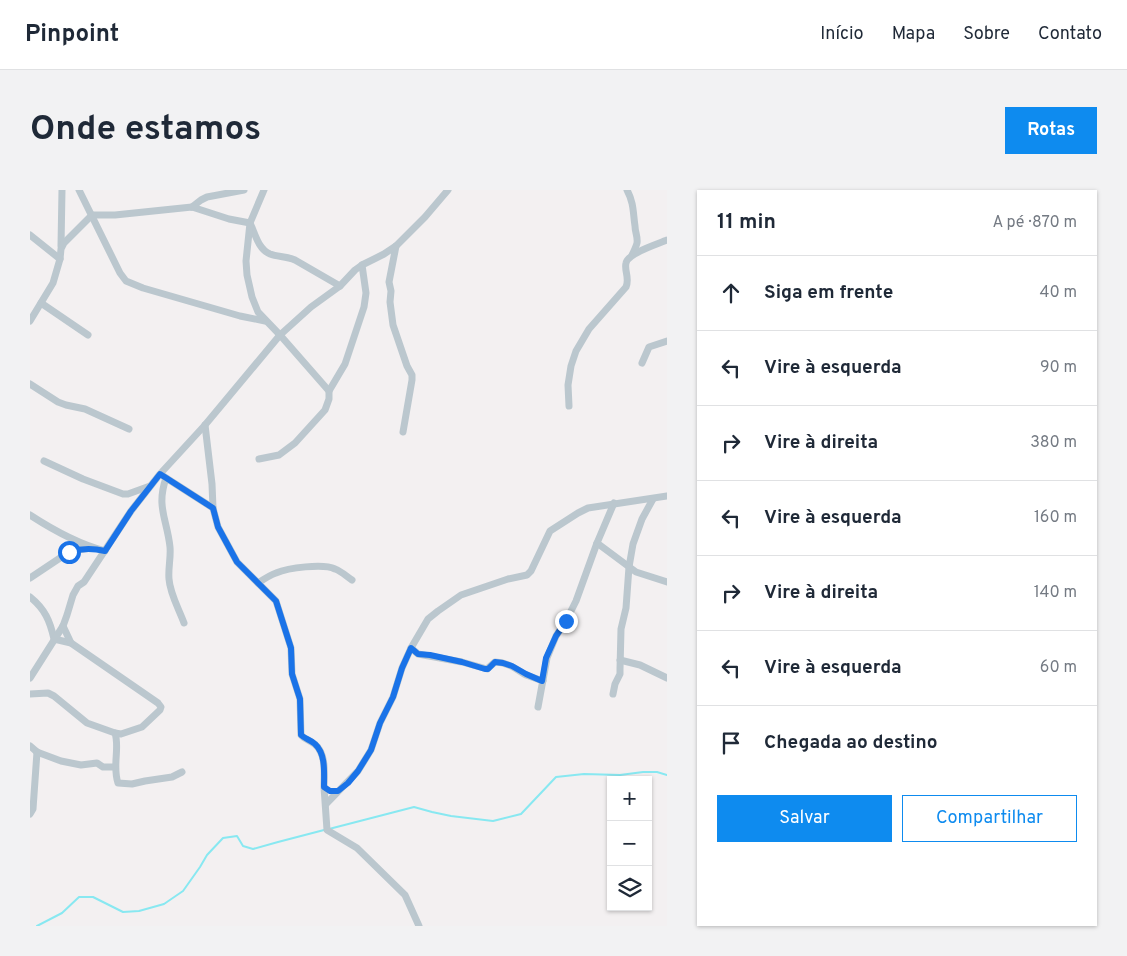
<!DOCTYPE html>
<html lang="pt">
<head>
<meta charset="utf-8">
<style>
  body { margin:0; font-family:Overpass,sans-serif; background:#f2f2f3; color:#1f2937 }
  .controls { position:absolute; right:15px; bottom:15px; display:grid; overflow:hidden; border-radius:0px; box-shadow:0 1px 4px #0004 }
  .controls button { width:45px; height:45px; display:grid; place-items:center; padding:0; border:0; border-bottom:1px solid #e0e1e3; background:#fff; color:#1f2937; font:25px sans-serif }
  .stop { position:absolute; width:15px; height:15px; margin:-11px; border:4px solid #1a73e8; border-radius:50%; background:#fff }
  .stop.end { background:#1a73e8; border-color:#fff; box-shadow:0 1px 5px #0008 }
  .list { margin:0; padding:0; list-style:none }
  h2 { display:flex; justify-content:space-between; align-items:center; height:65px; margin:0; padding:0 20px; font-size:21px }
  h2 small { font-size:16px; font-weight:400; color:#747a83 }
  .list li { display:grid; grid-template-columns:32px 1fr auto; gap:15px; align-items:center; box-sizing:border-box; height:75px; padding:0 20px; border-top:1px solid #e0e1e3 }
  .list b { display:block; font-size:19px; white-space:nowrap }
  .list em { font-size:16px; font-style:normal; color:#747a83 }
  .actions { display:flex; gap:10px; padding:15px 20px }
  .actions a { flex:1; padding:11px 0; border:1px solid #0e8bef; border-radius:0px; text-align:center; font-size:18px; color:#0e8bef }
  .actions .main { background:#0e8bef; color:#fff }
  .icon { flex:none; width:28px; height:28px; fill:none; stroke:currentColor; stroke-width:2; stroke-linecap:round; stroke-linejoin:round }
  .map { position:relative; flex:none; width:637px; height:736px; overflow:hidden; border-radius:0px }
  header { display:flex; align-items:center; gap:30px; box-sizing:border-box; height:70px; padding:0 25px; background:#fff; border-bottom:1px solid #e0e1e3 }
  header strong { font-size:24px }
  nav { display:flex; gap:28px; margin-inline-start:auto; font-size:18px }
  .intro { display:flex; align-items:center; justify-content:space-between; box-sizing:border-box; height:120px; padding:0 30px }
  h1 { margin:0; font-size:35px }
  .button { padding:12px 22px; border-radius:0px; background:#0e8bef; color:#fff; font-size:18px; font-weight:700 }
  main { display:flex; gap:30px; padding:0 30px }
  aside { flex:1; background:#fff; border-radius:0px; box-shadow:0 1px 4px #0004 }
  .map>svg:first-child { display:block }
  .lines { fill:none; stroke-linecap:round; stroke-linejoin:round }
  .stream { stroke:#88e8f1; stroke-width:2 }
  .minor { stroke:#bbc7ce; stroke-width:7 }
  .route { stroke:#1a73e8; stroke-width:6 }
</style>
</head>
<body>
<header>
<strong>Pinpoint</strong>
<nav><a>Início</a><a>Mapa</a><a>Sobre</a><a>Contato</a></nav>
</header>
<div class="intro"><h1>Onde estamos</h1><a class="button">Rotas</a></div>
<main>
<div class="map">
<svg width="637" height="736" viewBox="0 0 637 736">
  <rect width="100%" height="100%" fill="#f3f0f1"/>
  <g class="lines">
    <!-- stream -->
    <g class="stream">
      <polyline points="299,639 384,617 402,622 421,626 463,631 491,624 526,587 554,584 590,585 613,582 627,582 637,585"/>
      <polyline points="7,736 32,723 49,707 63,707 93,722 109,721 134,714 153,701 170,677 177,665 193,648 207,646 213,656 223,659 248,652 294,640"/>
    </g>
    <!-- minor -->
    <g class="minor">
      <polyline points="49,0 90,83 96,91 113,98 210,126 235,131"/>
      <path d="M 597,0 C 604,13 603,23 605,36 C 605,42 608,47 607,53 C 606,57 604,61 602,65"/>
      <polyline points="162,17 171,10 177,7 214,0"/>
      <polyline points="0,45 30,69"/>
      <polyline points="31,56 32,0"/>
      <polyline points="366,56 359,92 361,101 360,112 363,135 377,176 382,185 382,190 373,242"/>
      <polyline points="11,113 58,145"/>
      <path d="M 0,131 L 23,93 L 30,69 L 31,59 L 34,53 L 62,25 L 85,25 L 162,17 L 199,29 L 220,33 C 225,43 228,59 240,64 C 248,67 256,66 265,70 L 310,96"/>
      <polyline points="612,173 619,157 637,151"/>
      <polyline points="0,194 28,212 36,215 55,219 99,239"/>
      <polyline points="299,201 315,174 334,117 336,103 332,75"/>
      <path d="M 539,216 L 538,195 L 541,176 L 546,161 L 559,139 L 596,97 C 600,88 594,81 596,73 C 598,63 628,54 637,50"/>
      <path d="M 175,235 L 182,294 L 183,318 L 188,337 L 207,372 L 246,411 L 261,458 L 262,484 L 270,509 L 271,545 C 276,551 285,551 289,559 C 296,570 294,585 294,597 C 295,611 296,625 297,640 L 327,658 L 375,705 L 389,736"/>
      <polyline points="229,269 249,265 265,253 295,220 299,209 299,201 250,145 228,122 222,107 217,85 216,71 220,33 234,0"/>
      <polyline points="14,271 53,289 93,304 98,304 120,296"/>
      <polyline points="133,286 183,318"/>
      <path d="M 136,288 C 126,317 137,329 140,357 C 141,368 138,378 139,389 C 140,404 149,419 154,433"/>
      <path d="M 0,325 C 23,340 48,354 75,361"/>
      <polyline points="567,353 606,382 637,392"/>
      <polyline points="0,388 39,362 47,360 61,358"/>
      <path d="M 228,393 C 234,389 240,385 246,383 C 258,378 293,373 305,379 C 311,381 316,386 322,390"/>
      <path d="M 0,407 C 15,419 20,431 24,449 L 41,453 L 128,513 L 131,517 L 130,520 L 112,537 L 91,544 L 85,543"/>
      <polyline points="33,436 41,453"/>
      <path d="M 381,458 L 388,464 L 432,472 L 457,479 L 465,472 C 477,472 486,479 496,485 C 502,487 507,489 513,491"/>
      <polyline points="590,470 610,475 637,488"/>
      <polyline points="0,488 33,436 37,425 43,405 48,396 54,392 101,321 130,284 175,235 250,145 281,117 310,96 325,80 332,75 354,64 366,56 395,27 418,0"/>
      <path d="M 0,504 L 18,503 L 24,506 L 57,533 L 85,543 C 90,558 82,576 88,593 L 102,594 L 115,591 L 142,587 L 152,582"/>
      <polyline points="583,504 585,494 590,484 590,479 591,439 596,418 599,377 603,354 612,329 623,309"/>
      <polyline points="508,517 517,468 526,446 536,431 546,411 567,353 584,313"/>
      <polyline points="0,556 7,562 31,571 51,575 67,573 73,577 85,577"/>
      <polyline points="296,614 328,581 341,560 350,533 363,507 372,478 381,458 398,429 408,421 431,405 478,389 497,385 501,381 520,341 548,323 558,318 637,306"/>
      <polyline points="0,624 3,619 7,562"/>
    </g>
  </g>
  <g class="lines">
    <!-- route -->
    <path class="route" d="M 39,362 C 52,358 62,358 75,361 L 101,321 L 130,284 L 183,318 L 188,337 L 207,372 L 246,411 L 261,458 L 262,484 L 270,509 L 271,545 C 275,549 281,550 285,554 C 296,564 294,583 294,597 L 300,601 L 308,601 L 318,593 L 328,581 L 341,560 L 350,533 L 363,507 L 372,478 L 381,458 L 388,464 L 400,465 L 432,472 L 455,479 L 458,479 L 465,472 L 473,473 L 482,476 L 496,484 L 512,491 L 516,468 L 526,446 L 536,431"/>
  </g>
</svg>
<div class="controls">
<button>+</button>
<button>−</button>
<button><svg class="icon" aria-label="layers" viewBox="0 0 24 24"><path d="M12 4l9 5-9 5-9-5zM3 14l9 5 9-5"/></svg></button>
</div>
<div class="stop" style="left:39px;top:362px"></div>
<div class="stop end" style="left:536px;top:431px"></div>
</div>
<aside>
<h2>11 min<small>A pé · 870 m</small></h2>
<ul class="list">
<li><svg class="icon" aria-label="ahead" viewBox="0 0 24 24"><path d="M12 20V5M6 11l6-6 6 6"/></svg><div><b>Siga em frente</b></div><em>40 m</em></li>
<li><svg class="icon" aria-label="left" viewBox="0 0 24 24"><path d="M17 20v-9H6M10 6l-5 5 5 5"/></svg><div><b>Vire à esquerda</b></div><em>90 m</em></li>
<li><svg class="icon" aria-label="right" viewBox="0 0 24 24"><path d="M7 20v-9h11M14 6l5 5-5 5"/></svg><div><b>Vire à direita</b></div><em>380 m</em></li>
<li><svg class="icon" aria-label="left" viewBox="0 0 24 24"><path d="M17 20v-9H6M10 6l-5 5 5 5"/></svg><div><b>Vire à esquerda</b></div><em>160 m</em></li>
<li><svg class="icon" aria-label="right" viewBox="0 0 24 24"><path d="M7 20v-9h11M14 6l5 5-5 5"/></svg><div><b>Vire à direita</b></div><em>140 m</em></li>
<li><svg class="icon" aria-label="left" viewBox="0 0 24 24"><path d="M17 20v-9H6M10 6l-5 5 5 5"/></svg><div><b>Vire à esquerda</b></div><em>60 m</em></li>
<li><svg class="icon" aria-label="arrive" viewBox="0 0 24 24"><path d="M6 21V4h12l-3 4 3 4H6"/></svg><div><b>Chegada ao destino</b></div></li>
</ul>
<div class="actions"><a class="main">Salvar</a><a>Compartilhar</a></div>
</aside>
</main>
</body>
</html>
